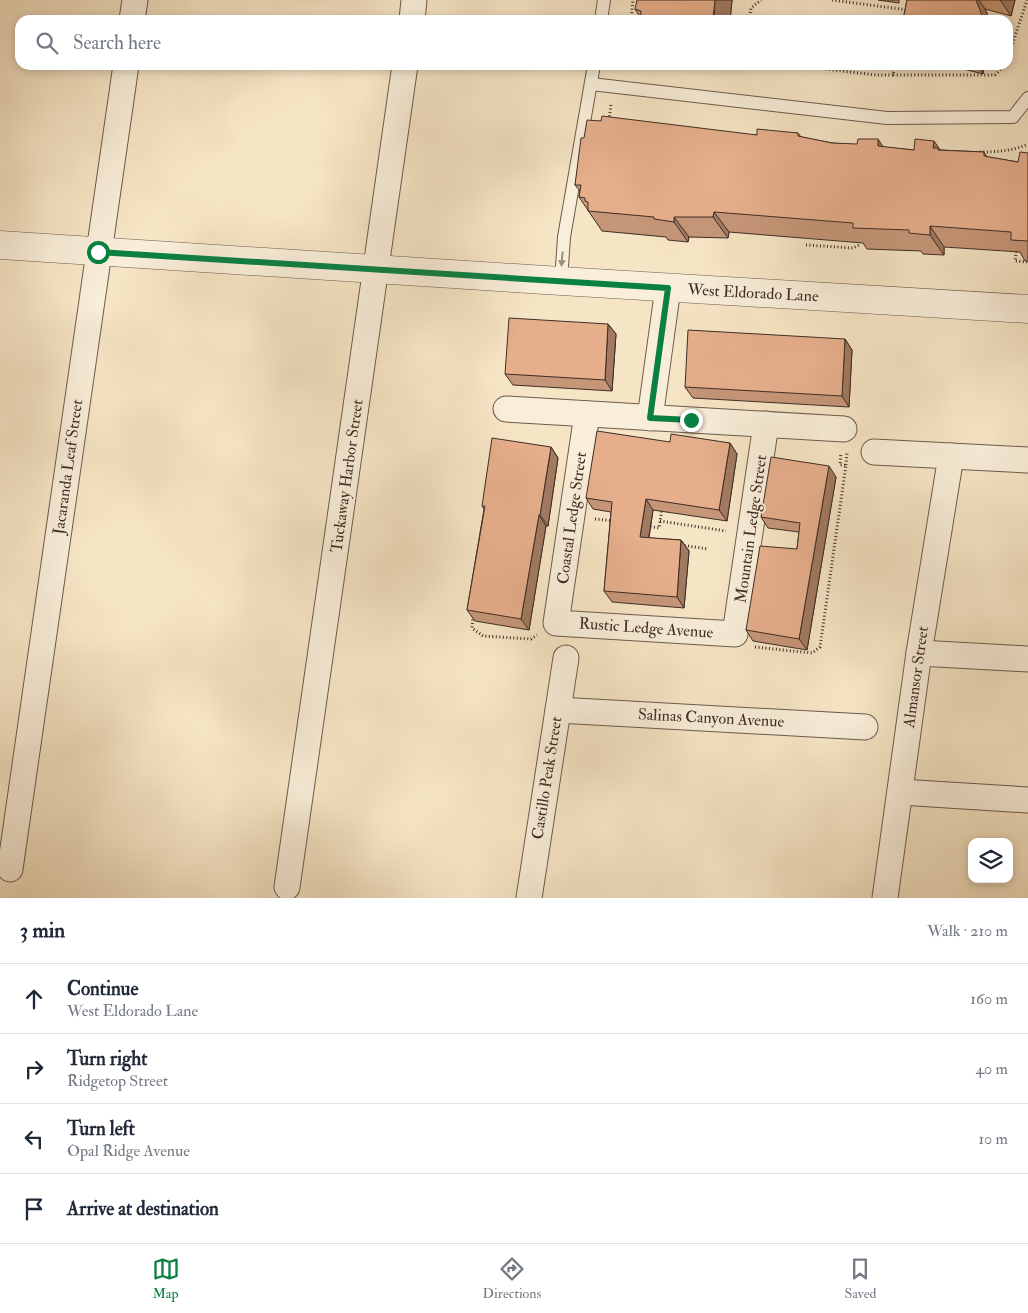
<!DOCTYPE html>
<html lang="en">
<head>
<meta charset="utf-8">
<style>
  body { margin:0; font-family:"IM FELL Double Pica",serif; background:#f6f6f7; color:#1f2937 }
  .controls { position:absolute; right:15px; bottom:15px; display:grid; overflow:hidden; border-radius:10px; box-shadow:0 2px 8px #0003 }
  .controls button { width:45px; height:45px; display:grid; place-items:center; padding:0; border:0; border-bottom:1px solid #e0e1e3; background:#fff; color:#1f2937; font:25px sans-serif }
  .stop { position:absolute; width:15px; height:15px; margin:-11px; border:4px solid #0b8043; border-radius:50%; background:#fff }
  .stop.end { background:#0b8043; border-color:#fff; box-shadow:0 1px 5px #0008 }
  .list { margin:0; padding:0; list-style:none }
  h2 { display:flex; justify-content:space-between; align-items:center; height:65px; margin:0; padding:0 20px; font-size:21px }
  h2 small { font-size:16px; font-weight:400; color:#747a83 }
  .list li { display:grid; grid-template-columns:32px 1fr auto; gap:15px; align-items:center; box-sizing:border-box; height:70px; padding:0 20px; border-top:1px solid #e0e1e3 }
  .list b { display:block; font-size:19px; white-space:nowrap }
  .list p { margin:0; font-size:16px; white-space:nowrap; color:#747a83 }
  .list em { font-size:16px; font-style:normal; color:#747a83 }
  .icon { flex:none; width:28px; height:28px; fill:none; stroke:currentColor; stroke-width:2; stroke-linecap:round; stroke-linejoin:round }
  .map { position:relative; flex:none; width:1028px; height:898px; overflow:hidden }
  .search { position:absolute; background:#fff; box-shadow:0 2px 8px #0003; left:15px; right:15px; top:15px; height:55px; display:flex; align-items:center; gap:12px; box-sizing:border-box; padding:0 18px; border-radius:15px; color:#747a83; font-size:19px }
  .sheet { height:345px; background:#fff }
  nav { display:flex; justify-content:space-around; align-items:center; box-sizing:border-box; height:70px; border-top:1px solid #e0e1e3; background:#fff; font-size:14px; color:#747a83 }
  nav a { display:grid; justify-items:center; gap:2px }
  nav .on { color:#0b8043 }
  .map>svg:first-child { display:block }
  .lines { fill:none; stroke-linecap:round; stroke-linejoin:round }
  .service-casing { stroke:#6c5b4e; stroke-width:14 }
  .minor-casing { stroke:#6c5b4e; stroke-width:27 }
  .tertiary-casing { stroke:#6c5b4e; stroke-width:29 }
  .path { stroke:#3e2d26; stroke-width:3; stroke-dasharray:1 2.5; stroke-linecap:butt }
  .service { stroke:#f9eed9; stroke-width:12 }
  .minor { stroke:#f9eed9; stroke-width:25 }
  .tertiary { stroke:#f9eed9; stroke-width:28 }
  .wall { fill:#c69678; stroke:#3e2d26 }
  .shaded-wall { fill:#a17a61; stroke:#3e2d26 }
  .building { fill:#e6ae8b; stroke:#3e2d26 }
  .oneway { fill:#9c8e80 }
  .route { stroke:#0b8043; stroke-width:6 }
  .labels { text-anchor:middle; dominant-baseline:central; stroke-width:4; stroke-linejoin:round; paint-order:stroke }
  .street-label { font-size:16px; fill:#3e2d26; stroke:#f9eed9 }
</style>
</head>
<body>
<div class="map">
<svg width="1028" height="898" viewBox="0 0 1028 898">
  <rect width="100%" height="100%" fill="#f6e5c5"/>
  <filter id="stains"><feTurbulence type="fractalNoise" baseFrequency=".004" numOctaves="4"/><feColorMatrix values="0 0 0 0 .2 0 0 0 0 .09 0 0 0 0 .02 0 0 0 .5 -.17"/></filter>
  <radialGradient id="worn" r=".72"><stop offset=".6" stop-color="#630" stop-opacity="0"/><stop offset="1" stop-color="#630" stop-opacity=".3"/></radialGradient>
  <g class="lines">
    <!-- service casing -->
    <g class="service-casing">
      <g id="service">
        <polyline points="601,20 604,0"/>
        <polyline points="591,84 887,118 1013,117 1028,98"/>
        <polyline points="561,281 564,237 594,65"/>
      </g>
    </g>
    <!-- minor casing -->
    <g class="minor-casing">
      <g id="minor">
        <polyline points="132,20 135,0"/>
        <polyline points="412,20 414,0"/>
        <polyline points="506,409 844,429"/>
        <polyline points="587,414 556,623 735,634 766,424"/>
        <polyline points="650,418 668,288"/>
        <polyline points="874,452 1028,460"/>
        <polyline points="919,653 1028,659"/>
        <polyline points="558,710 865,727"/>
        <polyline points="900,792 1028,800"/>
        <polyline points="10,869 126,65"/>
        <polyline points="287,887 405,65"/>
        <polyline points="529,898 566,658"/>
        <polyline points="885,898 919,653 951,456"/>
      </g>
    </g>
    <!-- tertiary casing -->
    <g class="tertiary-casing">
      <polyline id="tertiary" points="0,245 561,281 1028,309"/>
    </g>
    <!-- path -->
    <g class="path">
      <polyline points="832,0 908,10"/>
      <polyline points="631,20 633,0"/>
      <polyline points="749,20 751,8 761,0"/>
      <polyline points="1008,57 1027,0"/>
      <polyline points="791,65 876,75 893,75"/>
      <polyline points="895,65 893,75 995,75 1005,65"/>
      <polyline points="611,105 609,119 612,119"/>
      <path d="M 980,152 C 996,152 1013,151 1028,144"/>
      <polyline points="806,245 853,248 859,245 859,239"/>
      <polyline points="1017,248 1015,261 1028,262"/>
      <polyline points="846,465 847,453"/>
      <polyline points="595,519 614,521"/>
      <polyline points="660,521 726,531"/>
      <polyline points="647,526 659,528 662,509"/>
      <polyline points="681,545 708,549"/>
      <polyline points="473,616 472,628 483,636 531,639 537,635"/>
      <polyline points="755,647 812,653 820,647 846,465 840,465 841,453"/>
    </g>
    <!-- service -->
    <use href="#service" class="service"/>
    <!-- minor -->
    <use href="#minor" class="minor"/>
    <!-- tertiary -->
    <use href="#tertiary" class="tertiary"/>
  </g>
  <!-- wall -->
  <g class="wall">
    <polygon points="732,0 730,20 640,20 640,17 635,9"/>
    <polygon points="878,0 899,0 899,3"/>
    <polygon points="907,0 1015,0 1011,16 985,9 990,20 903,20"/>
    <polygon points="948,65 984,65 983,74"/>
    <polygon points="798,133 801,137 832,143 883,147 914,150 940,150 984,152 987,157 1018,162 1028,153 1028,261 1025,261 1020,252 944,247 944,255 923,254 921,251 867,249 863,243 729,232 728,238 689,237 688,242 668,240 666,237 602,231 579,197 580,191 575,185 584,138 757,135"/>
    <polygon points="608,324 616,334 612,391 513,385 505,374"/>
    <polygon points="845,339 852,350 849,407 693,398 685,387"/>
    <polygon points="670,442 730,443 737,454 727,521 653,510 649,538 681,540 689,551 684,608 612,602 604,591 611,512 593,509 586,498"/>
    <polygon points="551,447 558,458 548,526 546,526 529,630 475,621 467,610 484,509 482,506"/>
    <polygon points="836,477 807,650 753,641 746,630 797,549 799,532 768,528 761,517"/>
  </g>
  <!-- shaded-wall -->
  <g class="shaded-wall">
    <polygon points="715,0 732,0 730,20 714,20"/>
    <polygon points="976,0 979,0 985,9 990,20 983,20"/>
    <polygon points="1000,0 1015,0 1011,16"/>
    <polygon points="977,65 984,65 983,74"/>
    <polygon points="878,139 892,160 878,146"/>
    <polygon points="934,141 948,161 933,148"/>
    <polygon points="714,212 729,232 728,238 713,217"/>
    <polygon points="674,217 689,237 688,242 674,222"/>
    <polygon points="930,226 944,247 944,255 930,235"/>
    <polygon points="608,324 616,334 612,391 605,380"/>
    <polygon points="845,339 852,350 849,407 842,396"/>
    <polygon points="730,443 737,454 727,521 719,510"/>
    <polygon points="551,447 558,458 548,526 540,515"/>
    <polygon points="829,466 836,477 807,650 799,639"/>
    <polygon points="646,499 653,510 647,548 640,537"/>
    <polygon points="539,515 546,526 529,630 521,619"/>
    <polygon points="681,540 689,551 684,608 677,597"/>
  </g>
  <!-- building -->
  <g class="building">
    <polygon points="637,0 715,0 713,19 708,19 708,20 640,20 641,11 635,9"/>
    <polygon points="907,0 976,0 983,18 983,20 903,20"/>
    <polygon points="602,116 757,135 757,129 798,133 798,136 832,143 857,144 858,139 878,139 878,146 914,150 915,139 934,141 933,148 938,148 938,150 984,152 984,156 1018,162 1020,152 1028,153 1028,241 1011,240 1011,232 930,226 930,235 909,233 909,230 853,228 853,223 714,212 713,217 674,217 674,222 654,219 654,217 588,211 588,202 585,201 585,198 579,197 581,185 575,185 581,138 584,138 587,120 601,121"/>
    <polygon points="509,318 608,324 605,380 505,374"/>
    <polygon points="688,330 845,339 842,396 685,387"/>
    <polygon points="597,431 670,442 671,434 730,443 719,510 646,499 640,537 681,540 677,597 604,591 612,502 586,498"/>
    <polygon points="492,438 551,447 540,515 539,515 521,619 467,610 485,506 482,506"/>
    <polygon points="771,457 829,466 799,639 746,630 760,546 797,549 800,523 761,517"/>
  </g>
  <!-- one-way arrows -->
  <defs><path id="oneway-solid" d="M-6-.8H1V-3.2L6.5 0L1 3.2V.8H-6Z" transform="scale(1.25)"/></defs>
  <use class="oneway" href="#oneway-solid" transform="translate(562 259) rotate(95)"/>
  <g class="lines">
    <!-- route -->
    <polyline class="route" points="98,252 668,288 650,418 691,420"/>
  </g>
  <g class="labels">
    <!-- street labels -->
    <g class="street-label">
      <text transform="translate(753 293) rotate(3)">West Eldorado Lane</text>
      <text transform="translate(68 467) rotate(-82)">Jacaranda Leaf Street</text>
      <text transform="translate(347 476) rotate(-82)">Tuckaway Harbor Street</text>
      <text transform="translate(572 518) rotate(-82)">Coastal Ledge Street</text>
      <text transform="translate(751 529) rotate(-82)">Mountain Ledge Street</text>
      <text transform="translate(646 628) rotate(4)">Rustic Ledge Avenue</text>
      <text transform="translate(916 677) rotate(-82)">Almansor Street</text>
      <text transform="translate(711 718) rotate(3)">Salinas Canyon Avenue</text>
      <text transform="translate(547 778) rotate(-81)">Castillo Peak Street</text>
    </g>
  </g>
  <rect width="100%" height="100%" filter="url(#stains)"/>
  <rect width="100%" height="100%" fill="url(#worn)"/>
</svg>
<div class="controls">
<button><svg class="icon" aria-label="layers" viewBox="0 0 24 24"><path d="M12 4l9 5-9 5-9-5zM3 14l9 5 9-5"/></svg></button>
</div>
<div class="stop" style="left:98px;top:252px"></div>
<div class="stop end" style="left:691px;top:420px"></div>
<div class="search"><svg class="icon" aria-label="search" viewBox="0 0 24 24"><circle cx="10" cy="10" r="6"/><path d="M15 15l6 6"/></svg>Search here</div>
</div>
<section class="sheet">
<h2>3 min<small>Walk · 210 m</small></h2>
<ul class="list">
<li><svg class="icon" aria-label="ahead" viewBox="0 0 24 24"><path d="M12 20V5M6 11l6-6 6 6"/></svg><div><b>Continue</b><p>West Eldorado Lane</p></div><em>160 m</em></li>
<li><svg class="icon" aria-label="right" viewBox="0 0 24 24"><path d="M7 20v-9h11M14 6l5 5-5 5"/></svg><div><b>Turn right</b><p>Ridgetop Street</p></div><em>40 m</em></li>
<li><svg class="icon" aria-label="left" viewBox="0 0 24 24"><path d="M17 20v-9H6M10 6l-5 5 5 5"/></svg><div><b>Turn left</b><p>Opal Ridge Avenue</p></div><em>10 m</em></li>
<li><svg class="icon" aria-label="arrive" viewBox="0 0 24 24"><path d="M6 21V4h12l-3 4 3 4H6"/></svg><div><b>Arrive at destination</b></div></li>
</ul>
</section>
<nav>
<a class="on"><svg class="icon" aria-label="map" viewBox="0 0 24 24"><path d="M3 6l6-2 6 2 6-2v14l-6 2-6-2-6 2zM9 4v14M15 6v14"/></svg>Map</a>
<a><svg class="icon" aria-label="directions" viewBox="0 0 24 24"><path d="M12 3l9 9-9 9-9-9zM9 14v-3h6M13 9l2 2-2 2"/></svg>Directions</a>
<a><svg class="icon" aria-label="saved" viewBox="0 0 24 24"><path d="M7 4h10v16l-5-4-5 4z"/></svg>Saved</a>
</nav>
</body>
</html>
